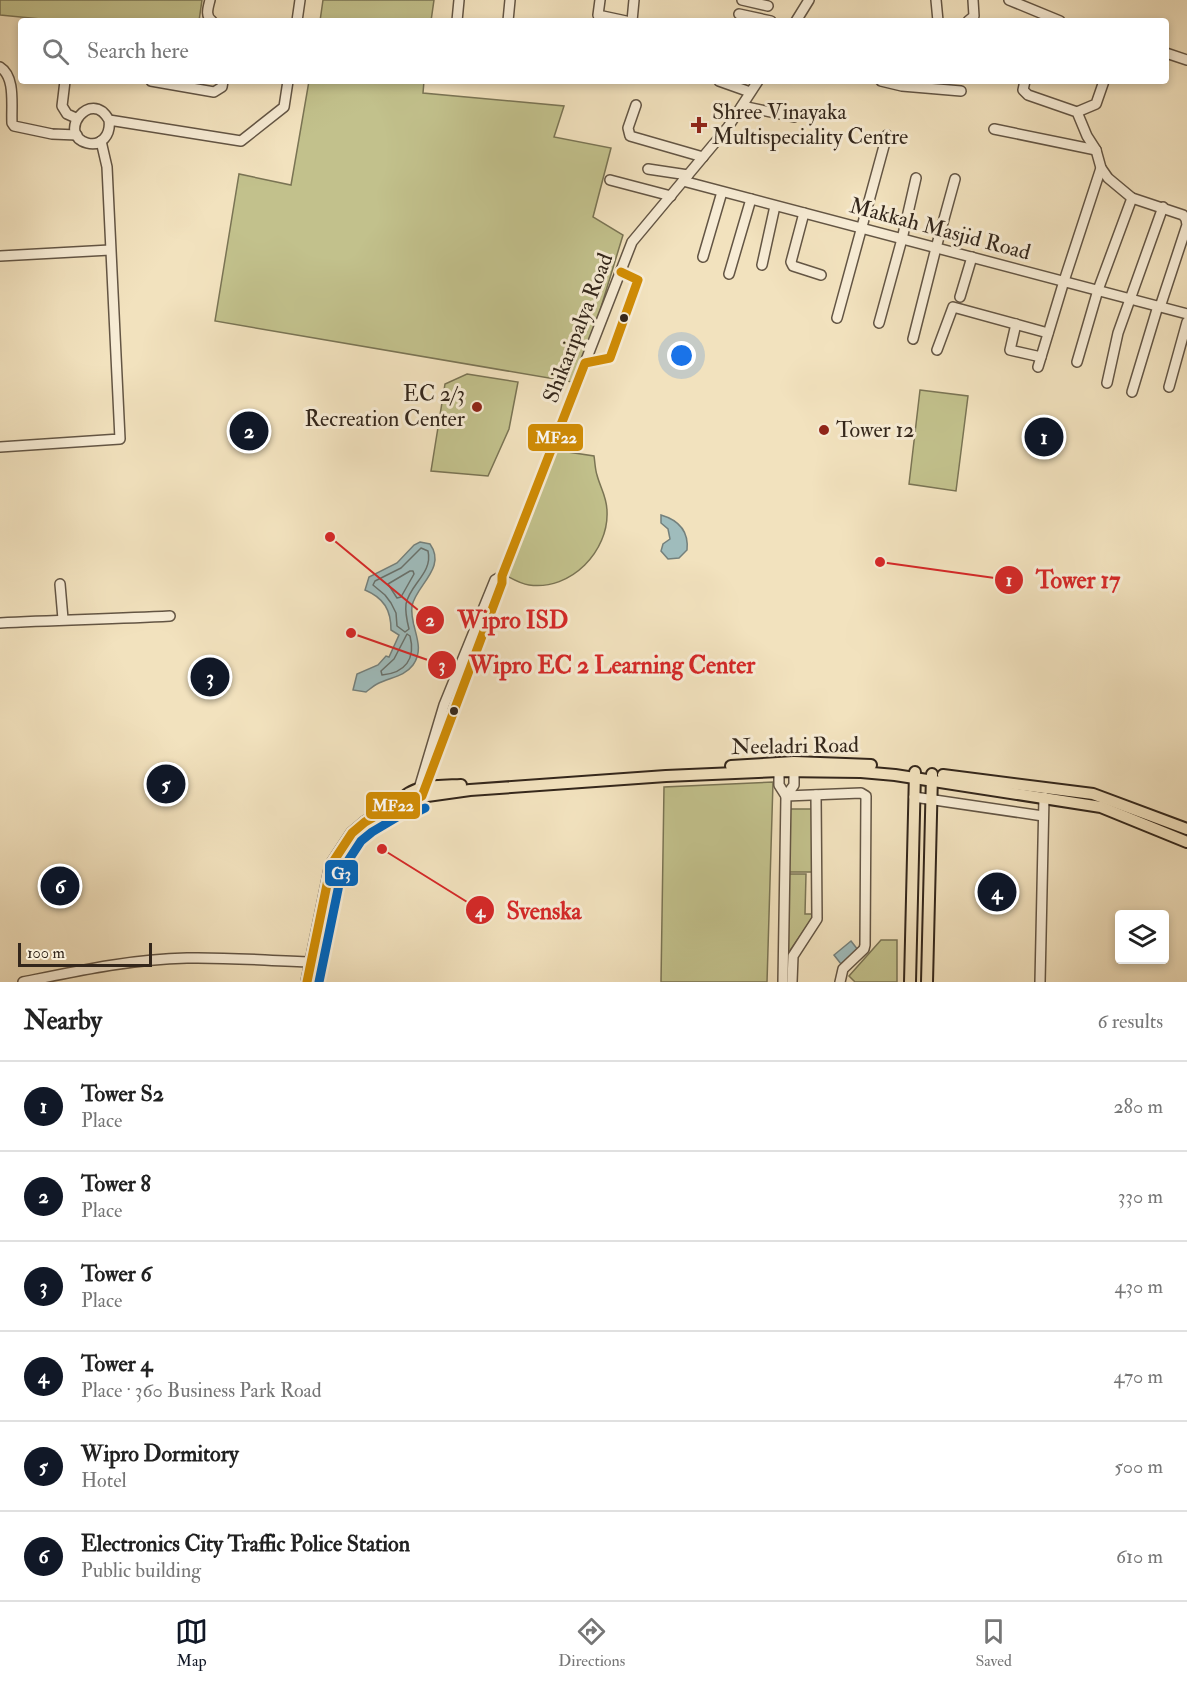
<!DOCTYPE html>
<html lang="en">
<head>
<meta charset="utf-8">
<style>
  body { margin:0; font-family:"IM FELL Double Pica",serif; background:#f6f6f6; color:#222 }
  .controls { position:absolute; right:18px; bottom:18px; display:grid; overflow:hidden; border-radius:6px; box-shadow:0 3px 9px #0003 }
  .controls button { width:54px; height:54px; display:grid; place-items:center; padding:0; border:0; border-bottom:2px solid #e0e0e0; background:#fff; color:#222; font:30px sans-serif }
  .scale { position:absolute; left:18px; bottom:15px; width:134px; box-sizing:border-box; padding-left:6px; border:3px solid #33261b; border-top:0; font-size:16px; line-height:21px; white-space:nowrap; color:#33261b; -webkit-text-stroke:4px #f7ecd5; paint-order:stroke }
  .you { position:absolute; left:682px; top:356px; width:21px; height:21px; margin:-15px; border:4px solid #fff; border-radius:50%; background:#1a73e8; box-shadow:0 0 0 9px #1a73e833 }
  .badge { display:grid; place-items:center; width:39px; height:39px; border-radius:50%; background:#111827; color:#fff; font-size:20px; font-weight:700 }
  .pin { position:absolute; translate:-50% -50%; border:3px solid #fff; box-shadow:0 2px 6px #0006 }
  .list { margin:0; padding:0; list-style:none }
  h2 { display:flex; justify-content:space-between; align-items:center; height:78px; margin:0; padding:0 24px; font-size:26px }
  h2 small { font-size:20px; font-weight:400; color:#767676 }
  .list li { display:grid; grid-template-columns:39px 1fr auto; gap:18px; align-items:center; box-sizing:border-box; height:90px; padding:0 24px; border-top:2px solid #e0e0e0 }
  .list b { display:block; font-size:22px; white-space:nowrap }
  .list p { margin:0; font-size:20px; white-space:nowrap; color:#767676 }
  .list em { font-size:20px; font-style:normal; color:#767676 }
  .icon { flex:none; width:33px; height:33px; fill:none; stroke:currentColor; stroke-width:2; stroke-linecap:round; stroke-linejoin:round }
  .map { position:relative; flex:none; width:1187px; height:982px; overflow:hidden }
  .search { position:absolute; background:#fff; box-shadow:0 3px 9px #0003; left:18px; right:18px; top:18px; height:66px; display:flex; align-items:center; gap:15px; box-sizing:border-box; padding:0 21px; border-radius:6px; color:#767676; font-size:22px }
  .sheet { height:618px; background:#fff }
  nav { display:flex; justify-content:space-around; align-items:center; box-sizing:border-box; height:84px; border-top:2px solid #e0e0e0; background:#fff; font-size:16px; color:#767676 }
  nav a { display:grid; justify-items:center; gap:3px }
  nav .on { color:#111827 }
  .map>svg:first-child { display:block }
  .green { fill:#c2c18c; stroke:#7a7454; stroke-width:1.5 }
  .water { fill:#9fbcbc; stroke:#74807c; stroke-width:1.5 }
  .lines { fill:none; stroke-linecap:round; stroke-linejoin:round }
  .shore { stroke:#69716c; stroke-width:1.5 }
  .minor-casing { stroke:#635544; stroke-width:12 }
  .major-casing { stroke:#33261b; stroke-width:14 }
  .minor { stroke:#f7ecd5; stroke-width:9 }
  .major { stroke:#f2e2be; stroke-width:10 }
  .bus-1-casing { stroke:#f7ecd5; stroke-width:14 }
  .bus-2-casing { stroke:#f7ecd5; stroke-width:14 }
  .bus-1 { stroke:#d08c05; stroke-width:9 }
  .bus-2 { stroke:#0065bd; stroke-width:9 }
  .poi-dot { fill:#8f2418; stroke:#f7ecd5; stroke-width:2 }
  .bus-dot { fill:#33261b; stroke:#f7ecd5; stroke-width:2 }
  .labels { text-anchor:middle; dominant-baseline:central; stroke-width:6; stroke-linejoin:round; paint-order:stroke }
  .poi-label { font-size:22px; fill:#33261b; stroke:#f7ecd5; text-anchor:start }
  .street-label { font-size:22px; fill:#33261b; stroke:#f7ecd5 }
  .leader { fill:none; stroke:#d62828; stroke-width:2 }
  .callout-dot { fill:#d62828; stroke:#f7ecd5; stroke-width:2 }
  .mark-label { font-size:18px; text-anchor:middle; font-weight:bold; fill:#fff }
  .callout-label { font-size:24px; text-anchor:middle; font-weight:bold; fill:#d62828; stroke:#f7ecd5; stroke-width:6; stroke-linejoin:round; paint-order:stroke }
  .line-badge { stroke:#f7ecd5; stroke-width:2 }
  .badge-label { font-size:16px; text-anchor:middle; font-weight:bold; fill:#fff }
</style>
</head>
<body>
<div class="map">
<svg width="1187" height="982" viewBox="0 0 1187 982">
  <rect width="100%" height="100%" fill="#f2e2be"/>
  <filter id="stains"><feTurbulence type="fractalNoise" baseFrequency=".00333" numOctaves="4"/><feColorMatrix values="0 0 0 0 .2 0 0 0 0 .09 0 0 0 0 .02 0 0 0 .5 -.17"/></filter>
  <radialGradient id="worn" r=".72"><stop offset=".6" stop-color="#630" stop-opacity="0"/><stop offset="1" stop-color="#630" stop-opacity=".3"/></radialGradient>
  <!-- green -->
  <g class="green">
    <polygon points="0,0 202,0 199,21 61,21 0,15"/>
    <polygon points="323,0 434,0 431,21 320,21"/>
    <polygon points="309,81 424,81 423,93 564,106 554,137 611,148 593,217 623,235 578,383 215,321 239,174 291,185"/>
    <polygon points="467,374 518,382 509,429 488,476 431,471 445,384"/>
    <polygon points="920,390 968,396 956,491 909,484"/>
    <path d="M 553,446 L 561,451 L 594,456 C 595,462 595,469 597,475 C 600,487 607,497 607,511 C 609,551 571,591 529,585 C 520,584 511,578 503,574 Z"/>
    <polygon points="773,782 767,982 661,982 664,787"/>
    <rect x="788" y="809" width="26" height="63"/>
    <polygon points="788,874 806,874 805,914 815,914 787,955"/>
    <polygon points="881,940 897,940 897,982 855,982 849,976"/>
  </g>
  <!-- water -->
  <g class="water">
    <path d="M 661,515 C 678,520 689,530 687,550 L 679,558 L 668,559 L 661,551 L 663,544 L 670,539 L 668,529 L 661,523 Z"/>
    <path d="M 420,542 L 430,544 C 447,568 416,585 412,606 C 409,626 427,646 413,665 C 404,677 390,677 377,684 C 373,686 370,689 366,692 L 353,690 L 357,674 L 378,665 L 386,656 L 389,657 L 399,635 L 391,630 C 391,610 384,598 365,590 L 369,577 L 397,563 L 414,545 Z"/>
    <polygon points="851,941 858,950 841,964 834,955"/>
  </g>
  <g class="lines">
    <!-- shore -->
    <g class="shore">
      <path d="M 421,548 L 428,551 C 433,573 410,584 406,604 C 405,612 407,621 409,629 L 405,632 L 397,626 L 396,613 L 391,603 L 385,595 L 373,585 L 375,581 L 401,568 Z"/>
      <polygon points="410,571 413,571 414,574 401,597 397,598 388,584"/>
      <path d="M 407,634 L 410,636 C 416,659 405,673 382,675 L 381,671 L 394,659 Z"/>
    </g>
    <!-- minor casing -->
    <g class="minor-casing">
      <g id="minor">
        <path d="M 210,0 C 208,8 205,16 212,21"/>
        <polyline points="600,0 598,15 626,21"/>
        <polyline points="742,0 768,6"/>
        <polyline points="936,0 938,21"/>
        <polyline points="1009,0 1060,21"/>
        <polyline points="739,14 771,21"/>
        <polyline points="297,21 300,0"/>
        <polyline points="457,21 459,0"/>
        <polyline points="508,21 510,0"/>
        <polyline points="632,21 634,0"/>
        <polyline points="796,21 809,0"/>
        <polyline points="968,21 974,16 973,0"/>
        <polyline points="1166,53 1187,60"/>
        <path d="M 0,67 C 16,77 11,106 12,123 L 14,126 L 52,134 L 77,135"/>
        <polyline points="65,81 62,106 67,114 76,118"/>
        <polyline points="151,81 214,92 222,87 223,81"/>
        <polyline points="719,81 750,92"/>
        <polyline points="881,81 902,86 961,91"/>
        <polyline points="1025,81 1023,90 1028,95 1077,112 1087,136 1096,150 1101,168 1108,178 1132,198 1183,215 1186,219 1187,225 1160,307"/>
        <polyline points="636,105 628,128 630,136 703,157"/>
        <polyline points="742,106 794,117"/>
        <polyline points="1077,112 1096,104 1104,81"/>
        <path d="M 109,120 C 111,134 102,147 87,143 C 56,134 91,87 109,120 L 241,141 L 284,107 L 288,81"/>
        <polyline points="994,129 1096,150"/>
        <polyline points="648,169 688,175"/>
        <polyline points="610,180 671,196"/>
        <polyline points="683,181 1187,314"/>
        <polyline points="804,213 791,262 793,266 821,275"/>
        <polyline points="0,256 110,250"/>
        <polyline points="703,257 722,192"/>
        <polyline points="762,265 775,206"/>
        <polyline points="729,274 751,199"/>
        <polyline points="960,297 972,257"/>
        <polyline points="837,318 887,135"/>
        <polyline points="879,323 902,239 916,178"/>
        <polyline points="1016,324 1010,350 1041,357"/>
        <polyline points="913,339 936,248 955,179"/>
        <polyline points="937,350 953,307 1048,333"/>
        <polyline points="1077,362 1098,290 1132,198"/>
        <polyline points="1038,367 1064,281 1101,168"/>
        <polyline points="1107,383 1118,333 1163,207"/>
        <polyline points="1169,387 1187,322"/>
        <polyline points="1132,392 1158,306"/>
        <polyline points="0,447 120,439 107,167 101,141"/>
        <polyline points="60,584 63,619"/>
        <path d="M 0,623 C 57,620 113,619 170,616"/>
        <polyline points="779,764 779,785 786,796 783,982"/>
        <polyline points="424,791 502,583 502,576 632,242 728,127 758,81"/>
        <polyline points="418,792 444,705 495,580 502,576"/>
        <polyline points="786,796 861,793 866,796 865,945 864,949 843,969 840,982"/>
        <polyline points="786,796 794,785 794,765"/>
        <polyline points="914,797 1043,816"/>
        <path d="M 23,982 C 77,971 132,959 187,958 C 228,957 270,961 311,962"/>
        <polyline points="792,982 793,956 817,919 816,795"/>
        <polyline points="1040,982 1044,797"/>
      </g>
    </g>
    <!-- major casing -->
    <g class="major-casing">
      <g id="major">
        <polyline points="731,766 794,762 871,765"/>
        <polyline points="943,775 1093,794 1187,829"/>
        <path d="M 401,801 C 411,784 442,786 461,785"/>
        <polyline points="307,982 331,865 352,833 365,822 401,801 412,801 420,797 470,790 666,776 779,771 861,772 895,775 1101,807 1187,842"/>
        <polyline points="910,982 915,772"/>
        <polyline points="927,982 932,774"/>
      </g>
    </g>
    <!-- minor -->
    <use href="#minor" class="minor"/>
    <!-- major -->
    <use href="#major" class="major"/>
    <!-- bus-1 casing -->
    <g class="bus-1-casing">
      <polyline id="bus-1" points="307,982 331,865 352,833 365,822 401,801 412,801 422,796 502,583 502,576 585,363 610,358 638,280 621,272"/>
    </g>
    <!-- bus-2 casing -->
    <g class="bus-2-casing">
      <polyline id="bus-2" points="319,982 342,870 361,841 372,832 404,813 415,813 425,808"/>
    </g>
    <!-- bus-1 -->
    <use href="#bus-1" class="bus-1"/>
    <!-- bus-2 -->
    <use href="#bus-2" class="bus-2"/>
  </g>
  <!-- markers -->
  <g class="poi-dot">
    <path d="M696 116h6v6h6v6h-6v6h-6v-6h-6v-6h6z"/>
    <circle cx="477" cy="407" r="6"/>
    <circle cx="824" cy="430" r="6"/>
  </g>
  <g class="bus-dot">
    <circle cx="624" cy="318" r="5"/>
    <circle cx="454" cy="711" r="5"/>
  </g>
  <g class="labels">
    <!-- poi labels -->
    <g class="poi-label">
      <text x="712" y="112">Shree Vinayaka<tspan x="712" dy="25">Multispeciality Centre</tspan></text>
      <text x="465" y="394" text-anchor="end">EC 2/3<tspan x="465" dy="25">Recreation Center</tspan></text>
      <text x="836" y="430">Tower 12</text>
    </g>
    <!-- street labels -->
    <g class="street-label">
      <text transform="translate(940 229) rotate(15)">Makkah Masjid Road</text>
      <text transform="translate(578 328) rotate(-69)">Shikaripalya Road</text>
      <text transform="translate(795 746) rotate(-1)">Neeladri Road</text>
    </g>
  </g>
  <!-- callouts -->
  <path class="leader" d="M880 562L1009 580M330 537L430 620M351 633L442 665M382 849L480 910"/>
  <g class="callout-dot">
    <circle cx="880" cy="562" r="6"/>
    <circle cx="330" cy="537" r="6"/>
    <circle cx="351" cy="633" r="6"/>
    <circle cx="382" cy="849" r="6"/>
    <circle cx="1009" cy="580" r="15"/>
    <circle cx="430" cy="620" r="15"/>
    <circle cx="442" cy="665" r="15"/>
    <circle cx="480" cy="910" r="15"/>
  </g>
  <g class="mark-label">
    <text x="1009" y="586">1</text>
    <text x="430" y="626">2</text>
    <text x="442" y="671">3</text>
    <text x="480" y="917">4</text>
  </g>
  <g class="callout-label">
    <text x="1078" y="588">Tower 17</text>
    <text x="513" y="628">Wipro ISD</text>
    <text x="612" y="673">Wipro EC 2 Learning Center</text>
    <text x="544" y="919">Svenska</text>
  </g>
  <g class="line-badge">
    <rect x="527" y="423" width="57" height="29" rx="6" fill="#d08c05"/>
    <rect x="365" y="791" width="56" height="29" rx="6" fill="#d08c05"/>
    <rect x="324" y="859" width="35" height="28" rx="6" fill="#0065bd"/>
  </g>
  <g class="badge-label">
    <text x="556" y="443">MF22</text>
    <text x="393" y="811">MF22</text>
    <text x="341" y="879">G3</text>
  </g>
  <rect width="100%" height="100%" filter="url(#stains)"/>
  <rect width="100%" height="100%" fill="url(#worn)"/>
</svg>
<div class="controls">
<button><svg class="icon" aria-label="layers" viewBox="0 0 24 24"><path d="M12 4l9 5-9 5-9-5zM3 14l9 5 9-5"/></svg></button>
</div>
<div class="scale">100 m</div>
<div class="you"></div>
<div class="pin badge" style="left:1044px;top:437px">1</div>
<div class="pin badge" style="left:249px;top:431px">2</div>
<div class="pin badge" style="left:210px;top:677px">3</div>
<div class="pin badge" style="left:997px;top:892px">4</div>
<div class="pin badge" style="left:166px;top:784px">5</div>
<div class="pin badge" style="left:60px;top:886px">6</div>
<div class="search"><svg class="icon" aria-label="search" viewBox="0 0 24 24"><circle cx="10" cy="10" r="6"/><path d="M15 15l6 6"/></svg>Search here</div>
</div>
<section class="sheet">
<h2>Nearby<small>6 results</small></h2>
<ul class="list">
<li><span class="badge">1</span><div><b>Tower S2</b><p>Place</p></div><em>280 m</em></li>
<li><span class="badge">2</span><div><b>Tower 8</b><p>Place</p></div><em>330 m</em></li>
<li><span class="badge">3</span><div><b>Tower 6</b><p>Place</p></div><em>430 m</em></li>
<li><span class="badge">4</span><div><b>Tower 4</b><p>Place · 360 Business Park Road</p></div><em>470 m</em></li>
<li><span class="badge">5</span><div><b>Wipro Dormitory</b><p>Hotel</p></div><em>500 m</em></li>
<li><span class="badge">6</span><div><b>Electronics City Traffic Police Station</b><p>Public building</p></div><em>610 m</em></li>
</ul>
</section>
<nav>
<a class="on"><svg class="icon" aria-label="map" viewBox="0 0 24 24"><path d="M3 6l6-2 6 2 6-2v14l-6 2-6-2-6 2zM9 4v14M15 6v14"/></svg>Map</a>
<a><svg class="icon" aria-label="directions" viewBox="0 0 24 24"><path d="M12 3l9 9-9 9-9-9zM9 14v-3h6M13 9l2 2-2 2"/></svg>Directions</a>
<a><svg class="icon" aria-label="saved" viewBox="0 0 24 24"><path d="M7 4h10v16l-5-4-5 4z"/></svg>Saved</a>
</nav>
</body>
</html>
